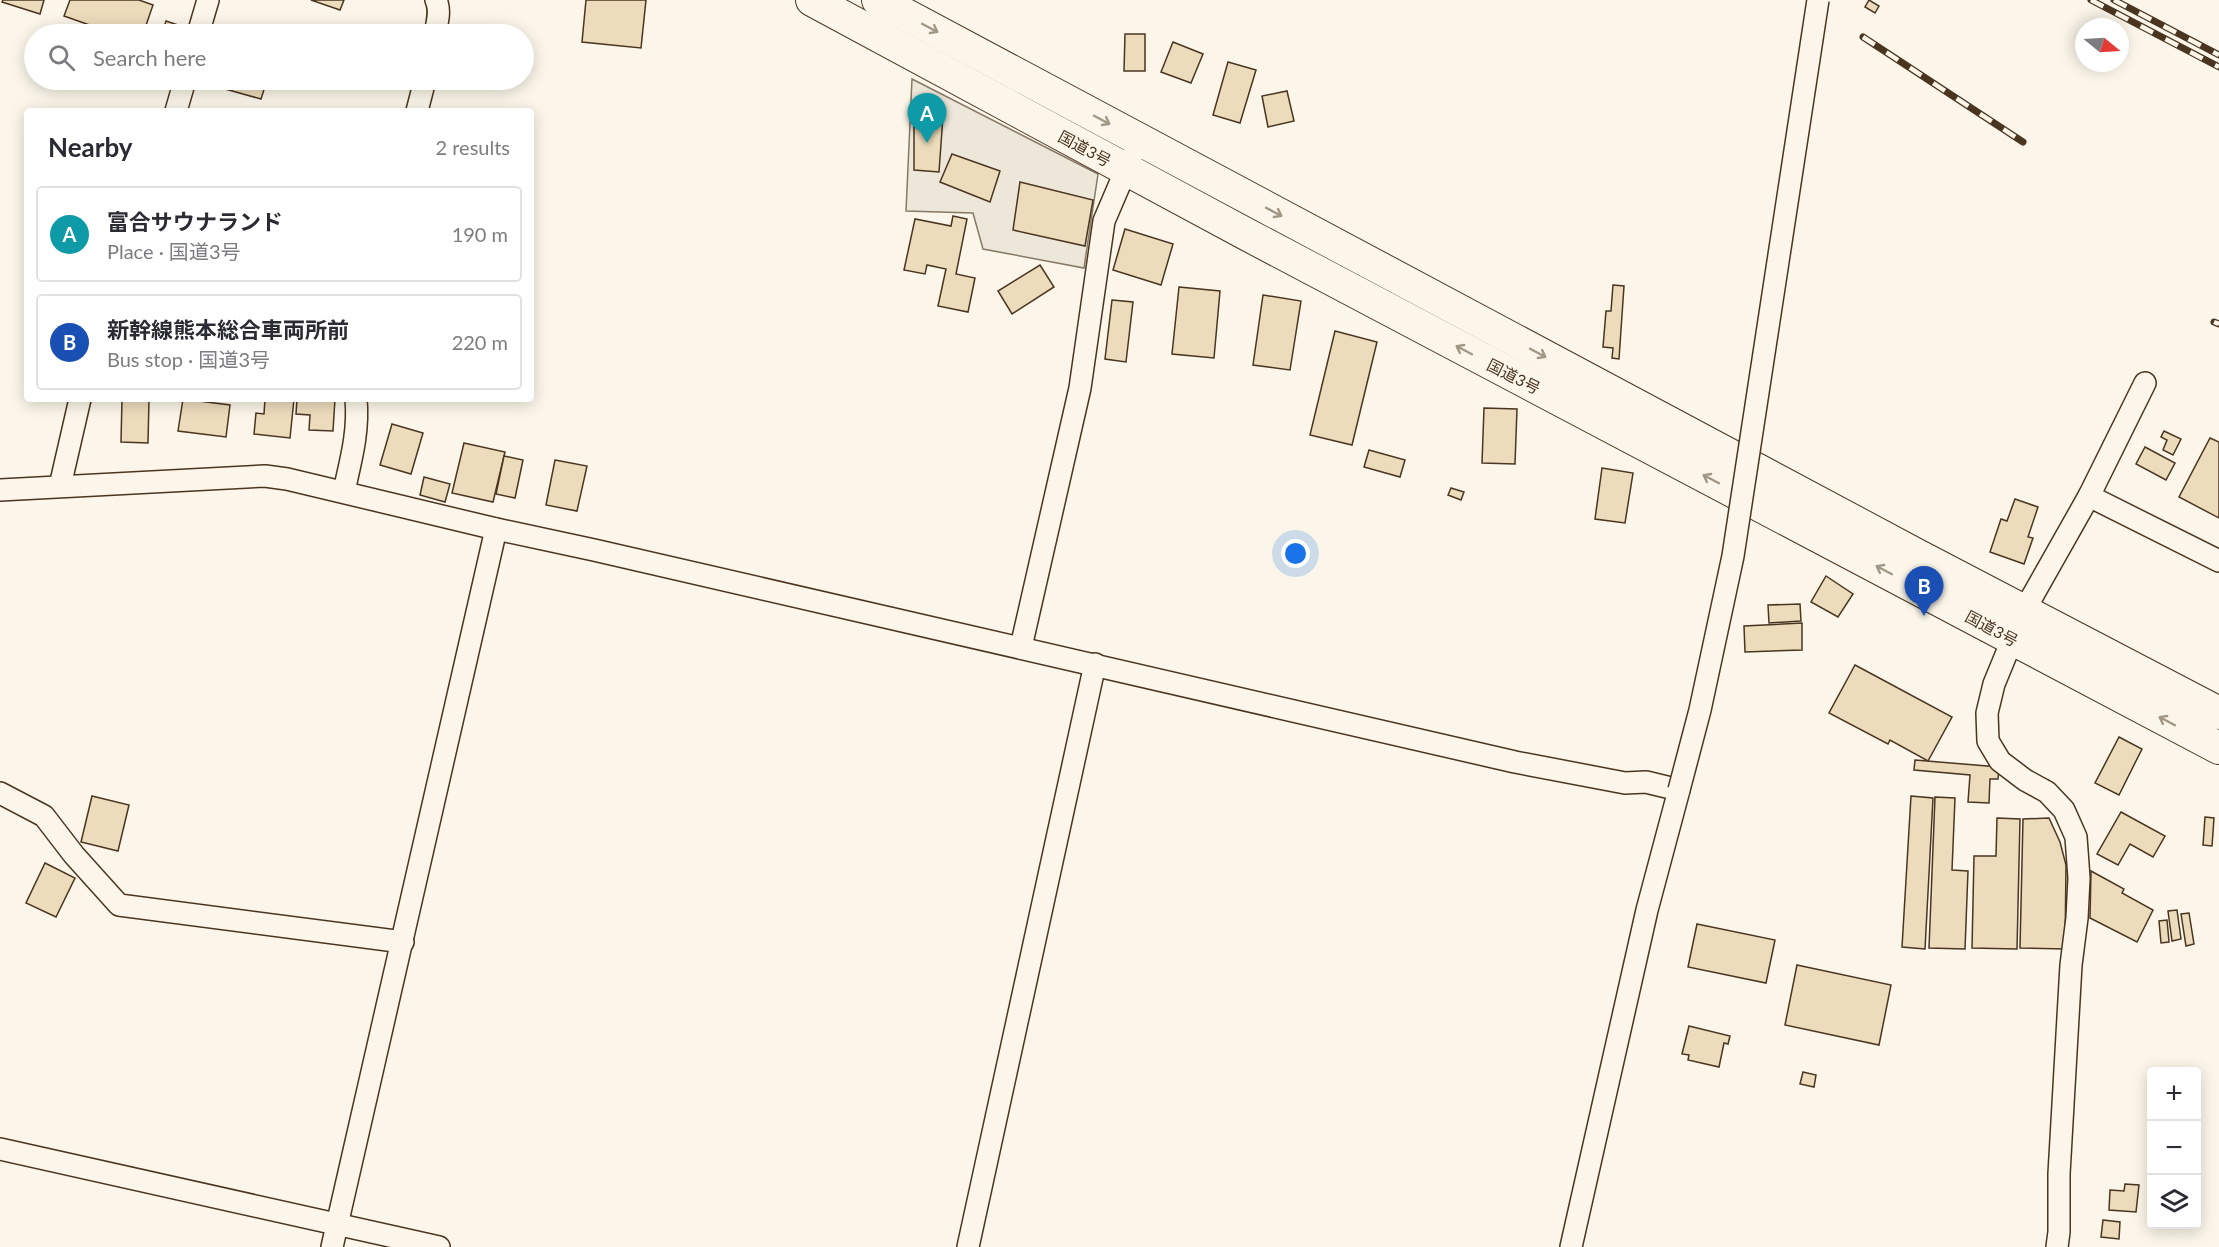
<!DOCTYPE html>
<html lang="en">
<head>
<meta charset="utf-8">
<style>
  body { margin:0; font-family:Lato,"Noto Sans JP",sans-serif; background:#f7f7f7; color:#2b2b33 }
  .controls { position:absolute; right:18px; bottom:18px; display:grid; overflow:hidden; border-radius:6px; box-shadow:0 3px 15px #0003 }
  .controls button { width:54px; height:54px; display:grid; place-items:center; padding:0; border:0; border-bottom:2px solid #e1e1e2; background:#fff; color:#2b2b33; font:30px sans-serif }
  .compass { position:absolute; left:2075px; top:18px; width:54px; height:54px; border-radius:50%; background:#fff; box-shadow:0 3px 15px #0003; rotate:108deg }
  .you { position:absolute; left:1296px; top:554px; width:21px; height:21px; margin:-15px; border:4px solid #fff; border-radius:50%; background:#1a73e8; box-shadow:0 0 0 9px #1a73e833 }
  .badge { display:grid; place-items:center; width:39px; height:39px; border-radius:50%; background:#7c3aed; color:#fff; font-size:20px; font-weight:700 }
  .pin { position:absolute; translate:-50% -50px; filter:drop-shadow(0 2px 3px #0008) }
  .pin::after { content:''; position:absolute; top:32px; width:21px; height:18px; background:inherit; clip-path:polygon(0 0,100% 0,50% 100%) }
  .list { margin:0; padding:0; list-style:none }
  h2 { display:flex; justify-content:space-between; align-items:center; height:78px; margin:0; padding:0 24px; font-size:26px }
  h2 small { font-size:20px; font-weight:400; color:#7c7c81 }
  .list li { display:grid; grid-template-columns:39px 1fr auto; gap:18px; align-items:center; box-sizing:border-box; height:96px; margin:0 12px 12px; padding:0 12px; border:2px solid #e1e1e2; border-radius:6px }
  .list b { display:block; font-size:22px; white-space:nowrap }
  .list p { margin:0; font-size:20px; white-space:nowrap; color:#7c7c81 }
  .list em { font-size:20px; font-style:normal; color:#7c7c81 }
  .icon { flex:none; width:33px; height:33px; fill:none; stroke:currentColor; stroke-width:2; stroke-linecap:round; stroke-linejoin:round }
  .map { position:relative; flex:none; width:2219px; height:1247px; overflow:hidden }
  .search { position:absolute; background:#fff; box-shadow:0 3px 15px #0003; left:24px; top:24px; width:510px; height:66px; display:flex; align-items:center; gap:15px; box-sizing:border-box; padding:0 21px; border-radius:33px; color:#7c7c81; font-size:22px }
  .panel { position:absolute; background:#fff; box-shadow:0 3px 15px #0003; left:24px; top:108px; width:510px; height:294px; border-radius:6px }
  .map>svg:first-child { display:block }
  .parking { fill:#ede7d9; stroke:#887966; stroke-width:1.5 }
  .building { fill:#ecdcbc; stroke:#4a3520; stroke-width:1.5 }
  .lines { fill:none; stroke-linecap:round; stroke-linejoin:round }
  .minor-casing { stroke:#4a3520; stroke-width:24 }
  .highway-casing { stroke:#4a3520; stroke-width:34 }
  .minor { stroke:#fbf6e9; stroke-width:21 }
  .highway { stroke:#fbf6e9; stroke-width:32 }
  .rail-casing { stroke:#4a3520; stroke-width:7 }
  .rail { stroke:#fbf6e9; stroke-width:4.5; stroke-dasharray:14; stroke-linecap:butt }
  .minor-bridge-casing { stroke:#4a3520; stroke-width:24; stroke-linecap:butt }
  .minor-bridge { stroke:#fbf6e9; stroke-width:21 }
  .oneway { stroke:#a29684 }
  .labels { text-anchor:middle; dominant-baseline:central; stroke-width:4.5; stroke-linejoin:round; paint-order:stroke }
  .street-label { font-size:16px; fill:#4a3520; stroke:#fbf6e9 }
</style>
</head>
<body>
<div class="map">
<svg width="2219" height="1247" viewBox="0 0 2219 1247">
  <rect width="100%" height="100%" fill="#fbf6e9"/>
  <!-- parking -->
  <polygon class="parking" points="912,79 1098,174 1084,268 983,249 973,213 906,211"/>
  <!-- building -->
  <g class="building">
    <polygon points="3,0 44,0 40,14 2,2"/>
    <polygon points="70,0 139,0 153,5 143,34 115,34 64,16"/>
    <polygon points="311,0 344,0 340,10"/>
    <polygon points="586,0 646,0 641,48 582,42"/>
    <polygon points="1869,0 1879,6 1875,13 1865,7"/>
    <polygon points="166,21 187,28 185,34 162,34"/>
    <polygon points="1125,34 1145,34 1145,71 1124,71"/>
    <polygon points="1173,42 1203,54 1191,83 1161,72"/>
    <polygon points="1228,62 1256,70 1240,123 1213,115"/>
    <polygon points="227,80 267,80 261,99 225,89"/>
    <polygon points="1287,91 1294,121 1268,127 1262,96"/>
    <polygon points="914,116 943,116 939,172 914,170"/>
    <polygon points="952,154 1000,171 990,202 940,182"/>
    <polygon points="1020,182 1093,200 1085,246 1013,230"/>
    <polygon points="953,216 967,219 956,274 975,278 968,312 938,306 946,269 927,265 925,274 904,270 915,219 951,226"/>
    <polygon points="1125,229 1173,244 1161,285 1113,270"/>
    <polygon points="1040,265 1054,287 1012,314 998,291"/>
    <polygon points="1613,285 1624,286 1619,359 1612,358 1613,348 1603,347 1606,311 1611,311"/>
    <polygon points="1179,287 1220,291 1214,358 1172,354"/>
    <polygon points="1263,295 1301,301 1290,370 1253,365"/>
    <polygon points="1112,300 1133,302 1126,362 1105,359"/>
    <polygon points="1335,331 1377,342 1352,445 1310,435"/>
    <polygon points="122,399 149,399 148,443 121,442"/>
    <polygon points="183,399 230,405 226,437 178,431"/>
    <polygon points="265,399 294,399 290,438 254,434 256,413 264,414"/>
    <polygon points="297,399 335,399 333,431 309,430 310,415 296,414"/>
    <polygon points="1484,408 1517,409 1515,464 1482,463"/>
    <polygon points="392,424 423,433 411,474 380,465"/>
    <polygon points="2164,431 2181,439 2173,455 2163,450 2167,440 2161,437"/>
    <polygon points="2210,438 2219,442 2219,518 2179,497"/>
    <polygon points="464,443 505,452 493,502 452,493"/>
    <polygon points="2145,447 2175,463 2166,480 2136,464"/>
    <polygon points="1369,450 1405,460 1400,477 1364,467"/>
    <polygon points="504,456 523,460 515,498 496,494"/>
    <polygon points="555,460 587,466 577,511 546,505"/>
    <polygon points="1602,468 1633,473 1625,523 1595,519"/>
    <polygon points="424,477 450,484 445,502 420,495"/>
    <polygon points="1451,488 1464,492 1461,500 1448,495"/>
    <polygon points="2015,499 2038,507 2028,537 2033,538 2024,564 1990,552 2001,519 2007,521"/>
    <polygon points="1826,576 1853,594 1838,617 1811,602"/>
    <polygon points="1800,604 1801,621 1769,623 1768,605"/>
    <polygon points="1802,623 1802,650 1745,652 1744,626"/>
    <polygon points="1855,665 1952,717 1928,761 1890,740 1888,744 1829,713"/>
    <polygon points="2119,737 2142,749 2119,795 2095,783"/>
    <polygon points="1915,760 1999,767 1998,779 1990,779 1989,803 1968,802 1970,775 1914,770"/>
    <polygon points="92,796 129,805 118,851 81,842"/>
    <polygon points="1911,796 1933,798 1925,949 1902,947"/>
    <polygon points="1935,797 1955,798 1952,870 1968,871 1965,949 1929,948"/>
    <polygon points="2121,812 2165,836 2153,857 2130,844 2118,865 2097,854"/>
    <polygon points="2205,817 2214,818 2212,846 2203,845"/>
    <polygon points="1997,818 2020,819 2017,949 1972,948 1974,856 1996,856"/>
    <polygon points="2049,818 2060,842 2066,865 2065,949 2020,948 2023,819"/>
    <polygon points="45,863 75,878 56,917 26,903"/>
    <polygon points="2091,871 2124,889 2122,893 2153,910 2137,942 2090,918"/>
    <polygon points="2177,910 2181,939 2172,941 2168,911"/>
    <polygon points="2189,913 2194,944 2186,946 2181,914"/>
    <polygon points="2167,920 2169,942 2161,943 2159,921"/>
    <polygon points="1697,924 1775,940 1766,983 1688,967"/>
    <polygon points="1797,965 1891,985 1879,1045 1785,1025"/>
    <polygon points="1689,1026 1730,1036 1728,1044 1724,1043 1719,1067 1688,1060 1689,1055 1682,1054"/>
    <polygon points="1803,1072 1816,1075 1814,1087 1800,1084"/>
    <polygon points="2125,1184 2139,1185 2136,1212 2109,1210 2110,1190 2124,1191"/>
    <polygon points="2103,1220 2120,1222 2119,1239 2101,1237"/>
  </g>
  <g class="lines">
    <!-- minor casing -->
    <g class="minor-casing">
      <g id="minor">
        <polyline points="198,34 208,0"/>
        <path d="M 435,34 C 437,23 441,11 436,0"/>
        <polyline points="176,111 185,80"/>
        <polyline points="417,111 425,80"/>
        <polyline points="60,486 80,399"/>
        <polyline points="0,490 265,476 287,479 496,529 594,550 1515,762 1625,783 1646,782 1679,790 1647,910 1571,1247"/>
        <path d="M 344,491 C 351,460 359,431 356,399"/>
        <polyline points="2089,496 2219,561"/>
        <polyline points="1021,647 1080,388 1104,221 1131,158"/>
        <polyline points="0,793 44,816 74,855 119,905 403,942"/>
        <polyline points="0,1149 439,1247"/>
        <polyline points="332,1247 496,529"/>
        <polyline points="968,1247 1095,664"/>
        <polyline points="2057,1247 2059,1232 2059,1174 2071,965 2077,918 2079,878 2076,837 2064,810 2047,792 2025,780 2000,761 1988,741 1987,713 1994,684 2024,611 2089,496 2145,383"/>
      </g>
    </g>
    <!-- highway casing -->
    <g class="highway-casing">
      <g id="highway">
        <polyline points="812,0 1248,235 2219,748"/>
        <polyline points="878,0 1915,554 2219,713"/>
      </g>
    </g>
    <!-- minor -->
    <use href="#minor" class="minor"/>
    <!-- highway -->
    <use href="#highway" class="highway"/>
    <!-- rail casing -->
    <g class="rail-casing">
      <g id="rail">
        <polyline points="2091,0 2219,67"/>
        <polyline points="2114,0 2219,55"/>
        <polyline points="1863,37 2023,142"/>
        <polyline points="2214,322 2219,324"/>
      </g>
    </g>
    <!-- rail -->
    <use href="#rail" class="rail"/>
    <!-- minor-bridge casing -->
    <g class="minor-bridge-casing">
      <polyline id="minor-bridge" points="1679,790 1700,710 1733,556 1818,0"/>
    </g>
    <!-- minor-bridge -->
    <use href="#minor-bridge" class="minor-bridge"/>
  </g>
  <!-- one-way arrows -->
  <defs><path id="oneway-shaft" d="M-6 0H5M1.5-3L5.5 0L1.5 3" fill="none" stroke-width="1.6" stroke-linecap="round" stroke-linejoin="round" transform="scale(1.5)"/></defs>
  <g class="oneway">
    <use href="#oneway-shaft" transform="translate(930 28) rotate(28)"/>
    <use href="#oneway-shaft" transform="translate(1102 120) rotate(28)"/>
    <use href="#oneway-shaft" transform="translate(1274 212) rotate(28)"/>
    <use href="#oneway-shaft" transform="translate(1464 350) rotate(-152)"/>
    <use href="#oneway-shaft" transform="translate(1538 353) rotate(28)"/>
    <use href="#oneway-shaft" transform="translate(1711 479) rotate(-152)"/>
    <use href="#oneway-shaft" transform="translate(1884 570) rotate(-152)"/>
    <use href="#oneway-shaft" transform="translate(2167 721) rotate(-152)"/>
  </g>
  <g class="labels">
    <!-- street labels -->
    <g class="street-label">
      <text transform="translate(1085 148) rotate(28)">国道3号</text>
      <text transform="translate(1514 376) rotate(27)">国道3号</text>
      <text transform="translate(1992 628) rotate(28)">国道3号</text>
    </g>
  </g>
</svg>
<div class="controls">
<button>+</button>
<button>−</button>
<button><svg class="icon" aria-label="layers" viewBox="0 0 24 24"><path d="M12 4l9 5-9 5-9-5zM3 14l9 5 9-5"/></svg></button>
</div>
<svg class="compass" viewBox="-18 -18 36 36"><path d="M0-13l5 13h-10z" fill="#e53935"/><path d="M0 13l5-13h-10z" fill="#7c7c81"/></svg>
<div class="you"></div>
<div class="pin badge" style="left:927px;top:143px;background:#0f9aa8">A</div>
<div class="pin badge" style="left:1924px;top:616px;background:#1a4fb4">B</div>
<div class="search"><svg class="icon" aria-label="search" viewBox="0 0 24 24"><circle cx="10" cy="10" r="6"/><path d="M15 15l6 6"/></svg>Search here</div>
<section class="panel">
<h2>Nearby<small>2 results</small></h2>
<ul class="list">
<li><span class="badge" style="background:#0f9aa8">A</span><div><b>富合サウナランド</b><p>Place · 国道3号</p></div><em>190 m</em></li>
<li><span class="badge" style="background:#1a4fb4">B</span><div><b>新幹線熊本総合車両所前</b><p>Bus stop · 国道3号</p></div><em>220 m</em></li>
</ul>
</section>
</div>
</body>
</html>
